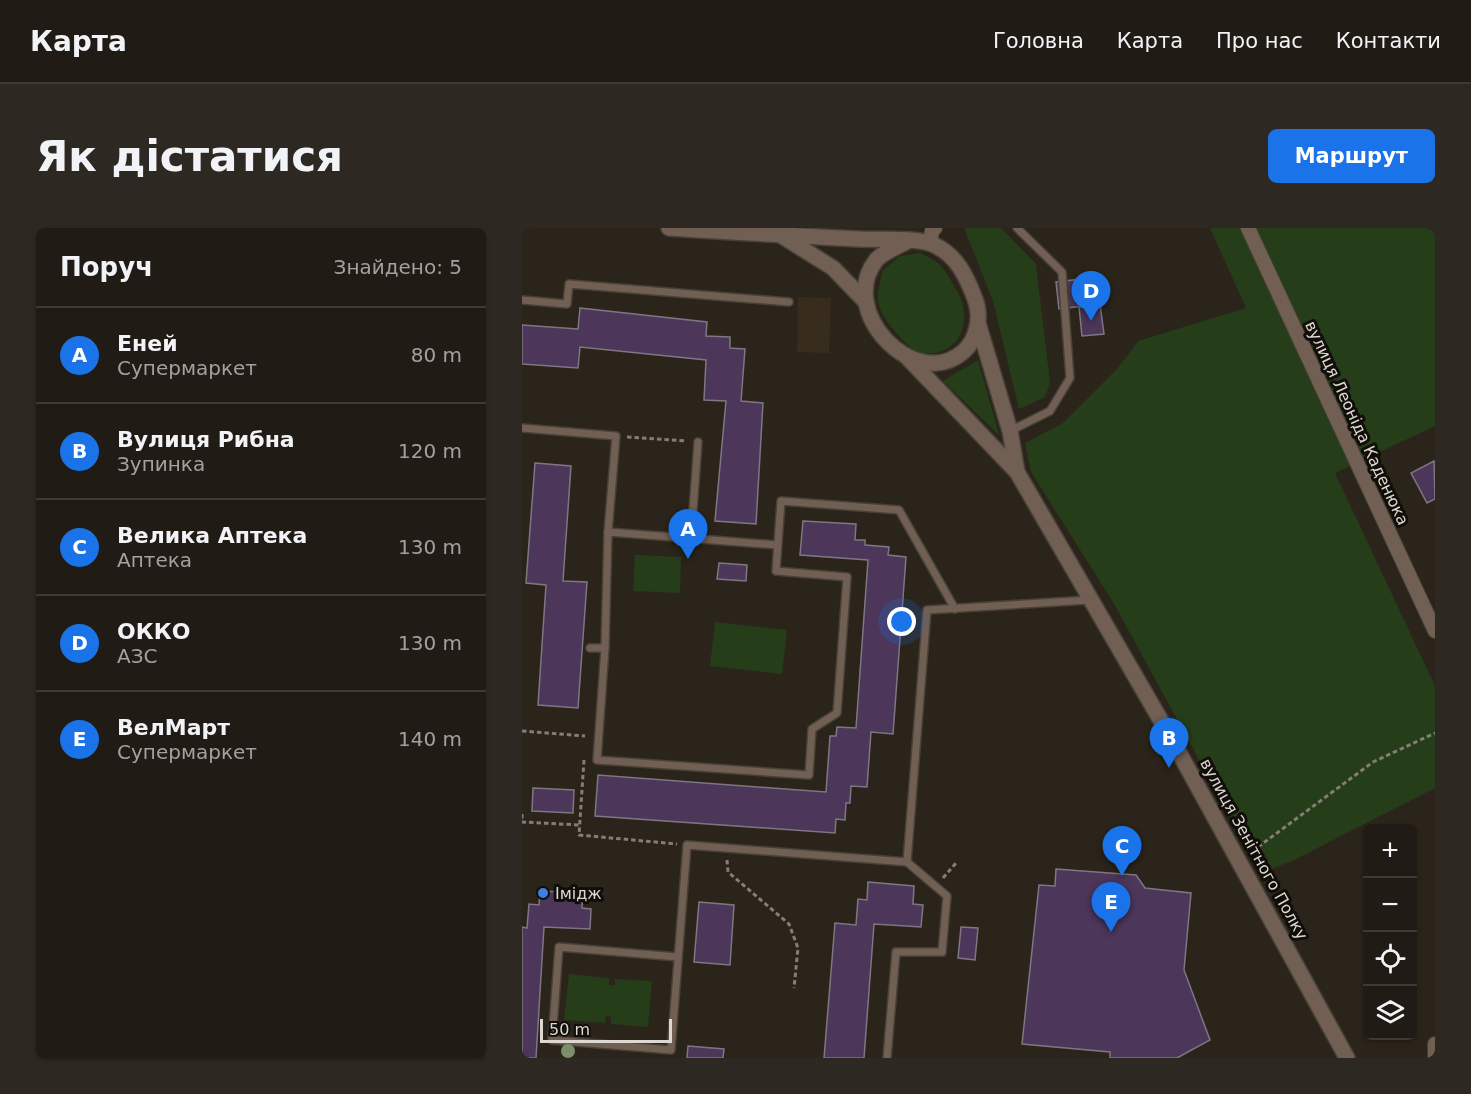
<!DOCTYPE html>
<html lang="uk">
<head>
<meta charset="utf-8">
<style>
  body { margin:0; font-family:"DejaVu Sans",sans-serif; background:#2d2822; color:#f1f3f6 }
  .controls { position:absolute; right:18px; bottom:18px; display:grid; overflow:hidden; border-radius:9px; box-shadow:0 2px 4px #0004 }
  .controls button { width:54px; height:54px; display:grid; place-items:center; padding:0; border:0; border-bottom:2px solid #3d3934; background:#201b14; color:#f1f3f6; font:30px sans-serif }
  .scale { position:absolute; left:18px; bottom:15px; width:132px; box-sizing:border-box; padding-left:6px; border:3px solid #ddd8d2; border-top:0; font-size:16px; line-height:21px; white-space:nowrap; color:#ddd8d2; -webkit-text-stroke:4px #110e0a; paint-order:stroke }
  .you { position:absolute; left:380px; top:394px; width:21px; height:21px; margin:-15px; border:4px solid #fff; border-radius:50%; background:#1a73e8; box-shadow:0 0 0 9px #1a73e833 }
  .badge { display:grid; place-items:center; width:39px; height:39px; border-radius:50%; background:#1a73e8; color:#fff; font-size:20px; font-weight:700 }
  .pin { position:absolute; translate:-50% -50px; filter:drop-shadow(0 2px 3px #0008) }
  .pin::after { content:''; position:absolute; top:32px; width:21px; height:18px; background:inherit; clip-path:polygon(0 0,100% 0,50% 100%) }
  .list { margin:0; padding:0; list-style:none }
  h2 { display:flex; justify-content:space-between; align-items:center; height:78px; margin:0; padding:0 24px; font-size:26px }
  h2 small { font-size:20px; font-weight:400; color:#a2a1a0 }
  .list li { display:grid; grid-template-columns:39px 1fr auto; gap:18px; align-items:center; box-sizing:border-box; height:96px; padding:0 24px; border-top:2px solid #3d3934 }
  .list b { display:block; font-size:22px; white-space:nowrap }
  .list p { margin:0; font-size:20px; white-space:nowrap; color:#a2a1a0 }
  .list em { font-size:20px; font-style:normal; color:#a2a1a0 }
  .icon { flex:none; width:33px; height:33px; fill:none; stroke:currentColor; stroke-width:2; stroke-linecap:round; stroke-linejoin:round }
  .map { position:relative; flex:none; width:913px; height:830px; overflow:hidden; border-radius:9px }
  header { display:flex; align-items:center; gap:36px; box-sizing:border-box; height:84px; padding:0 30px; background:#201b14; border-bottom:2px solid #3d3934 }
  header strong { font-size:28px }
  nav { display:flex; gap:33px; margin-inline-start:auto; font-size:21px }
  .intro { display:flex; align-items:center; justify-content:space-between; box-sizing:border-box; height:144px; padding:0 36px }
  h1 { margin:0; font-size:42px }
  .button { padding:15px 27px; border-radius:9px; background:#1a73e8; color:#fff; font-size:21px; font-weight:700 }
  main { display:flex; gap:36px; padding:0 36px }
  aside { flex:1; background:#201b14; border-radius:9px; box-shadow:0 2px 4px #0004 }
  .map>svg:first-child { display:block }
  .built { fill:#382c1d }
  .green { fill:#263d1a }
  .building { fill:#4c365a; stroke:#7e7783; stroke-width:1.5 }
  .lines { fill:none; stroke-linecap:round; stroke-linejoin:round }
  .service-casing { stroke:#474137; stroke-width:10 }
  .minor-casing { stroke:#474137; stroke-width:16 }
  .tertiary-casing { stroke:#474137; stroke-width:18 }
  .path { stroke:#847e76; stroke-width:3; stroke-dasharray:4.5 3; stroke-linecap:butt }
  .service { stroke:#705f52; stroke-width:7 }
  .minor { stroke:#705f52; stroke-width:14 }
  .tertiary { stroke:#705f52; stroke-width:15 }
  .tree { fill:#7b8f68 }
  .shop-dot { fill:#3f7fe0; stroke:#110e0a; stroke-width:2 }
  .labels { text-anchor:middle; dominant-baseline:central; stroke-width:6; stroke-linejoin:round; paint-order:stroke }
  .street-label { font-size:16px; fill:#ddd8d2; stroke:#110e0a }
  .poi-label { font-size:16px; fill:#ddd8d2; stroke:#110e0a; text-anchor:start }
</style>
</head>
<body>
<header>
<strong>Карта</strong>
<nav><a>Головна</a><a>Карта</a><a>Про нас</a><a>Контакти</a></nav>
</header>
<div class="intro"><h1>Як дістатися</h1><a class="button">Маршрут</a></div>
<main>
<aside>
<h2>Поруч<small>Знайдено: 5</small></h2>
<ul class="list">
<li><span class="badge">A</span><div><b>Еней</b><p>Супермаркет</p></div><em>80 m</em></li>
<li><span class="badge">B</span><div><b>Вулиця Рибна</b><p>Зупинка</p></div><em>120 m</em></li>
<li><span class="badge">C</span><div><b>Велика Аптека</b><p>Аптека</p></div><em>130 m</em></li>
<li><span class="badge">D</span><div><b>ОККО</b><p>АЗС</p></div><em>130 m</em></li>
<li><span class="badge">E</span><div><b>ВелМарт</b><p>Супермаркет</p></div><em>140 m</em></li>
</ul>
</aside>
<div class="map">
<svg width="913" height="830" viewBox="0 0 913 830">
  <rect width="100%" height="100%" fill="#2b241a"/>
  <!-- built -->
  <polygon class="built" points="276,69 309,70 307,125 275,124"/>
  <!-- green -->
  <g class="green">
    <polygon points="442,0 479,0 514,36 528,155 523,169 497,181 471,73"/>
    <polygon points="688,0 913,0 913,198 813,245 913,458 913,560 770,633 739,645 591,374 509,244 503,215 541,195 596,140 616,113 724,80"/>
    <path d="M 398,25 C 422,36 422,41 435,63 C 452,91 438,129 402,125 C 389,123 381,113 373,103 C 366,96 356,81 356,71 C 355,63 359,52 360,43 L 378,28 Z"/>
    <polygon points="456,132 477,207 421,153"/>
    <polygon points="113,327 159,329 158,365 111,363"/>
    <polygon points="193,394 265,402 260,446 188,438"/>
    <polygon points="47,746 87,750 87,757 93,757 93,751 130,753 126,799 89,796 89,789 84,788 83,795 42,792"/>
  </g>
  <!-- building -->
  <g class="building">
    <polygon points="576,49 578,76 537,81 534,54"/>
    <polygon points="578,76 582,106 560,108 557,79"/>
    <polygon points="58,80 185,94 184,108 208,109 208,120 223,121 219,173 241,175 234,296 193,293 204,173 182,172 184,132 58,119 56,140 0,136 0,97 56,101"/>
    <polygon points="912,233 913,271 905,275 889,245"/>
    <polygon points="13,235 49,238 41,353 65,354 56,480 16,477 24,357 4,355"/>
    <polygon points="281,293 334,296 333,312 343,312 343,317 367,319 366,327 384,329 371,506 349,504 345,559 329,558 328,575 324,575 323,592 314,591 313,605 73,588 76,547 304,564 308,508 314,508 315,499 334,500 346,332 278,327"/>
    <polygon points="197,335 225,337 224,353 195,351"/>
    <polygon points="11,560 52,562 51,585 10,583"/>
    <polygon points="534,641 614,647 623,660 669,665 662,742 688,812 655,830 588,830 588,824 500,816 517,657 533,658"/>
    <polygon points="346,654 392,658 391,676 401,677 399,699 352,696 342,830 302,830 313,695 334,697 336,671 345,672"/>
    <polygon points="18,663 61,665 60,680 69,681 68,701 22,699 14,830 0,830 0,699 5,700 7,676 17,677"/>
    <polygon points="177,674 212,677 208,737 172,734"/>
    <polygon points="439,699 456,700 453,732 436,730"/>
    <polygon points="166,818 202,821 201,830 165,830"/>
  </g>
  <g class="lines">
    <!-- service casing -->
    <g class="service-casing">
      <g id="service">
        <polyline points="0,72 45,76 47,56 267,74"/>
        <polyline points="0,200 94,208 86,304"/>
        <polyline points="488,203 528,183 548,150 540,44 495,0"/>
        <polyline points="169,310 176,214"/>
        <polyline points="256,317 86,304 83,420 75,532 287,547 290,501 315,485 325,349 254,343 259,273 377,282 433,381"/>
        <polyline points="68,420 83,420"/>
        <polyline points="156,729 37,719 30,812 149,822 165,617 385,634 405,382 567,372"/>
        <polyline points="365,830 374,724 420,724 425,668 385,634"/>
      </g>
    </g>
    <!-- minor casing -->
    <g class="minor-casing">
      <g id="minor">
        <polyline points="726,0 913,403"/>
        <polyline points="408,15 410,3 413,0"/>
        <polyline points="913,816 913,828"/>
      </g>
    </g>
    <!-- tertiary casing -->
    <g class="tertiary-casing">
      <g id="tertiary">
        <path d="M 147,0 C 211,4 274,8 337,11 C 356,12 393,9 410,16 C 434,26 444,47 453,71 C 460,89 455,112 441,124 C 393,165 313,83 355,31 C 362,24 377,18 386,13"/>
        <polyline points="260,8 311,40 341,71"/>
        <polyline points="456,95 488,203 495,244"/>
        <polyline points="384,128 495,244 649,510 825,830"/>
      </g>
    </g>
    <!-- path -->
    <g class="path">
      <polyline points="105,209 164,213"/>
      <polyline points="0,503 63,508"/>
      <polyline points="62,532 57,607 155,616"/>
      <polyline points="0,586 0,594 58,597"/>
      <polyline points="736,619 851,534 913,505"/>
      <polyline points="205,632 206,644 267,696 276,720 272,760"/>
      <polyline points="421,650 434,635"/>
    </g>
    <!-- service -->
    <use href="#service" class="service"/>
    <!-- minor -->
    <use href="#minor" class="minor"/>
    <!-- tertiary -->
    <use href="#tertiary" class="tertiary"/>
  </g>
  <!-- trees -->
  <circle class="tree" cx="46" cy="823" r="7"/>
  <!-- markers -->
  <circle class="shop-dot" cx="21" cy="665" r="6"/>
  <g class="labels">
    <!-- street labels -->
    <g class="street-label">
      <text transform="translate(835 195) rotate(65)">вулиця Леоніда Каденюка</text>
      <text transform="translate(732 621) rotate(61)">вулиця Зенітного Полку</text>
    </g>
    <!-- poi labels -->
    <g class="poi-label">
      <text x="33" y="665">Імідж</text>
    </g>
  </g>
</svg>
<div class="controls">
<button>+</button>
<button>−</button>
<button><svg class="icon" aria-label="locate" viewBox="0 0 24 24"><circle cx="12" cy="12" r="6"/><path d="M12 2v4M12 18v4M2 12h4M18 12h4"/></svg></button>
<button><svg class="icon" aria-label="layers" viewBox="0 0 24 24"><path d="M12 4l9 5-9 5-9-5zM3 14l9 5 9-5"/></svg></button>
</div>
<div class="scale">50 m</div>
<div class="you"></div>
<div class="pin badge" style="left:166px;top:331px">A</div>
<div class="pin badge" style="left:647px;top:540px">B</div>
<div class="pin badge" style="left:600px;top:648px">C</div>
<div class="pin badge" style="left:569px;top:93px">D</div>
<div class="pin badge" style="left:589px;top:704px">E</div>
</div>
</main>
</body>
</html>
